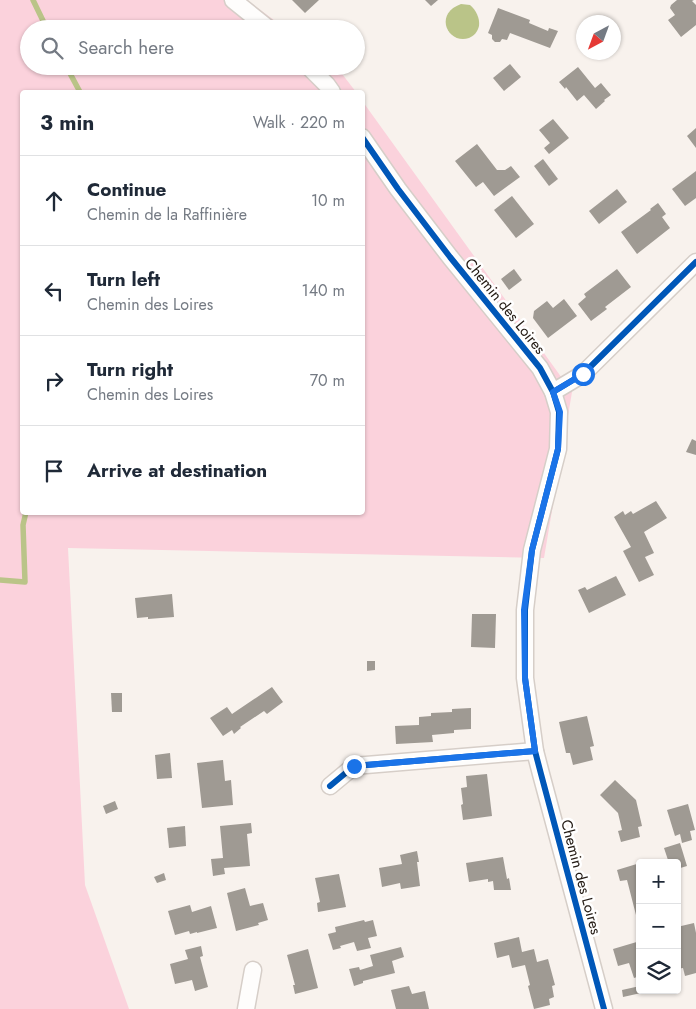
<!DOCTYPE html>
<html lang="en">
<head>
<meta charset="utf-8">
<style>
  body { margin:0; font-family:Jost,sans-serif; background:#f6f6f7; color:#1f2937 }
  .controls { position:absolute; right:15px; bottom:15px; display:grid; overflow:hidden; border-radius:5px; box-shadow:0 1px 4px #0004 }
  .controls button { width:45px; height:45px; display:grid; place-items:center; padding:0; border:0; border-bottom:1px solid #e0e1e3; background:#fff; color:#1f2937; font:25px sans-serif }
  .compass { position:absolute; left:576px; top:15px; width:45px; height:45px; border-radius:50%; background:#fff; box-shadow:0 1px 4px #0004; rotate:221deg }
  .stop { position:absolute; width:15px; height:15px; margin:-11px; border:4px solid #1a73e8; border-radius:50%; background:#fff }
  .stop.end { background:#1a73e8; border-color:#fff; box-shadow:0 1px 5px #0008 }
  .list { margin:0; padding:0; list-style:none }
  h2 { display:flex; justify-content:space-between; align-items:center; height:65px; margin:0; padding:0 20px; font-size:21px }
  h2 small { font-size:16px; font-weight:400; color:#747a83 }
  .list li { display:grid; grid-template-columns:32px 1fr auto; gap:15px; align-items:center; box-sizing:border-box; height:90px; padding:0 20px; border-top:1px solid #e0e1e3 }
  .list b { display:block; font-size:19px; white-space:nowrap }
  .list p { margin:0; font-size:16px; white-space:nowrap; color:#747a83 }
  .list em { font-size:16px; font-style:normal; color:#747a83 }
  .icon { flex:none; width:28px; height:28px; fill:none; stroke:currentColor; stroke-width:2; stroke-linecap:round; stroke-linejoin:round }
  .map { position:relative; flex:none; width:696px; height:1009px; overflow:hidden }
  .search { position:absolute; background:#fff; box-shadow:0 1px 4px #0004; left:20px; top:20px; width:345px; height:55px; display:flex; align-items:center; gap:12px; box-sizing:border-box; padding:0 18px; border-radius:28px; color:#747a83; font-size:19px }
  .panel { position:absolute; background:#fff; box-shadow:0 1px 4px #0004; left:20px; top:90px; width:345px; height:425px; border-radius:5px }
  .map>svg:first-child { display:block }
  .green { fill:#fbd2dc }
  .water { fill:#bac488 }
  .lines { fill:none; stroke-linecap:round; stroke-linejoin:round }
  .stream { stroke:#bac488; stroke-width:5.5 }
  .building { fill:#9f9a93 }
  .street-casing { stroke:#d6cec8; stroke-width:19 }
  .street { stroke:#fefdfc; stroke-width:16 }
  .cycleway-casing { stroke:#fff; stroke-width:9 }
  .cycleway { stroke:#0057b8; stroke-width:6 }
  .route { stroke:#1a73e8; stroke-width:6 }
  .labels { text-anchor:middle; dominant-baseline:central; stroke-width:5; stroke-linejoin:round; paint-order:stroke }
  .street-label { font-size:15px; fill:#221912; stroke:#fff }
</style>
</head>
<body>
<div class="map">
<svg width="696" height="1009" viewBox="0 0 696 1009">
  <rect width="100%" height="100%" fill="#f8f2ed"/>
  <!-- green -->
  <polygon class="green" points="0,0 247,0 286,29 29,29 29,66 336,66 356,92 22,92 22,512 362,512 363,102 572,392 544,558 68,548 85,885 129,1009 0,1009"/>
  <!-- water -->
  <path class="water" d="M 461,4 L 470,5 C 476,10 480,18 479,26 C 478,31 474,36 469,38 C 448,45 433,14 461,4 Z"/>
  <g class="lines">
    <!-- stream -->
    <g class="stream">
      <polyline points="33,0 47,29"/>
      <polyline points="66,66 80,92"/>
      <polyline points="0,580 25,582 23,525 26,512"/>
    </g>
  </g>
  <!-- building -->
  <g class="building">
    <polygon points="292,0 319,0 305,13"/>
    <polygon points="425,0 438,0 431,6"/>
    <polygon points="677,0 694,0 692,1 696,5 696,25 681,37 668,20 675,15 670,8 671,5"/>
    <polygon points="498,8 530,20 529,23 548,31 549,28 558,31 550,48 510,33 507,40 502,39 500,42 495,42 492,39 492,35 488,33"/>
    <polygon points="510,64 521,77 504,91 493,78"/>
    <polygon points="578,67 595,88 601,83 611,95 604,100 605,101 596,109 584,95 577,101 566,87 565,89 559,82"/>
    <polygon points="553,119 569,138 549,154 544,148 550,143 539,130"/>
    <polygon points="696,128 696,148 687,136"/>
    <polygon points="477,144 497,170 505,170 511,166 520,177 494,196 483,182 476,187 455,161"/>
    <polygon points="543,159 558,179 549,186 534,166"/>
    <polygon points="696,171 696,198 685,206 672,189"/>
    <polygon points="617,189 627,202 599,224 589,211"/>
    <polygon points="512,196 534,224 516,238 494,210"/>
    <polygon points="658,203 666,214 662,217 670,228 637,254 621,232 651,210 650,209"/>
    <polygon points="514,269 522,280 509,290 501,279"/>
    <polygon points="617,269 631,287 605,307 607,309 591,321 578,304 586,297 584,294"/>
    <polygon points="564,299 577,316 548,338 533,318 534,311 547,301 553,308"/>
    <polygon points="692,439 696,441 696,455 686,452"/>
    <polygon points="656,501 667,518 644,532 654,553 645,557 654,575 639,582 623,551 631,547 614,517 623,511 625,515 631,511 633,514"/>
    <polygon points="616,576 626,595 589,613 578,590 585,587 587,590"/>
    <polygon points="172,594 174,617 148,619 148,617 137,618 135,598"/>
    <polygon points="472,614 496,614 495,648 471,647"/>
    <polygon points="367,661 375,661 375,670 367,671"/>
    <polygon points="272,687 283,702 267,714 264,711 240,727 241,728 234,734 232,730 223,736 210,718 227,707 232,714"/>
    <polygon points="111,693 122,693 122,712 112,712"/>
    <polygon points="471,708 471,729 454,730 454,733 432,735 433,742 396,744 395,726 419,725 419,717 431,716 431,713 452,712 452,709"/>
    <polygon points="587,716 594,746 590,747 593,760 573,765 570,753 566,753 559,722"/>
    <polygon points="170,753 172,778 157,779 155,755"/>
    <polygon points="223,760 225,781 231,780 233,805 202,808 197,763"/>
    <polygon points="487,774 492,816 463,820 461,805 463,804 461,788 467,787 466,776"/>
    <polygon points="615,780 636,800 642,826 638,827 640,837 621,842 618,831 622,830 618,813 600,795"/>
    <polygon points="115,801 118,809 106,814 103,806"/>
    <polygon points="688,804 695,830 690,831 692,840 682,843 680,834 675,836 667,810"/>
    <polygon points="251,823 252,833 247,834 250,866 224,868 225,874 213,876 211,859 223,858 220,826"/>
    <polygon points="185,826 186,846 169,848 167,828"/>
    <polygon points="680,843 687,866 677,869 677,863 669,863 664,848"/>
    <polygon points="417,851 419,862 417,862 420,886 401,889 400,883 382,887 379,868 402,864 400,855"/>
    <polygon points="503,857 507,879 509,878 511,890 494,890 493,881 488,882 488,879 469,882 466,863"/>
    <polygon points="640,863 640,914 636,915 627,880 620,881 617,870"/>
    <polygon points="164,873 166,880 157,883 154,877"/>
    <polygon points="339,874 346,907 318,912 317,903 320,902 315,878"/>
    <polygon points="245,888 250,906 263,903 268,920 258,923 259,925 236,931 227,893"/>
    <polygon points="190,905 192,912 211,906 217,928 197,933 197,932 190,934 189,931 175,935 168,911"/>
    <polygon points="364,920 365,922 373,920 377,936 368,938 371,948 357,951 354,942 340,946 341,948 333,950 328,934 336,932 335,927"/>
    <polygon points="694,923 696,933 696,973 685,976 683,968 677,969 677,951 678,950 677,945 677,927"/>
    <polygon points="519,937 522,952 534,949 537,962 548,959 555,985 552,986 554,997 549,999 550,1005 534,1009 528,986 530,985 525,965 512,968 509,955 497,958 494,943"/>
    <polygon points="640,941 640,976 634,978 629,963 618,966 613,949"/>
    <polygon points="201,946 203,956 200,957 208,987 195,991 192,980 175,984 170,964 188,959 185,950"/>
    <polygon points="401,947 404,957 392,961 395,973 363,981 363,983 354,986 349,969 359,967 360,970 373,966 370,955"/>
    <polygon points="308,949 318,988 295,994 293,985 295,985 287,955"/>
    <polygon points="409,986 412,994 425,991 429,1009 396,1009 391,990"/>
    <polygon points="640,986 640,990 650,991 623,997 622,990"/>
  </g>
  <g class="lines">
    <!-- street casing -->
    <g class="street-casing">
      <g id="street">
        <polyline points="233,0 269,29"/>
        <polyline points="308,66 327,85 332,92"/>
        <polyline points="362,137 398,189 450,257 540,368 553,392 559,412 558,449 532,550 525,610 525,678 535,751 541,774 604,1009"/>
        <polyline points="553,392 583,374 696,262"/>
        <polyline points="330,786 354,766 535,751"/>
        <polyline points="246,1009 253,970"/>
      </g>
    </g>
    <!-- street -->
    <use href="#street" class="street"/>
    <!-- cycleway casing -->
    <g class="cycleway-casing">
      <g id="cycleway">
        <polyline points="362,137 398,189 450,257 540,368 553,392 559,412 558,449 532,550 525,610 525,678 535,751 541,774 604,1009"/>
        <polyline points="553,392 583,374 696,262"/>
        <polyline points="330,786 354,766 535,751"/>
      </g>
    </g>
    <!-- cycleway -->
    <use href="#cycleway" class="cycleway"/>
  </g>
  <g class="lines">
    <!-- route -->
    <polyline class="route" points="354,766 535,751 525,678 524,610 532,550 558,449 560,412 553,392 583,374"/>
  </g>
  <g class="labels">
    <!-- street labels -->
    <g class="street-label">
      <text transform="translate(505 306) rotate(51)">Chemin des Loires</text>
      <text transform="translate(581 877) rotate(75)">Chemin des Loires</text>
    </g>
  </g>
</svg>
<div class="controls">
<button>+</button>
<button>−</button>
<button><svg class="icon" aria-label="layers" viewBox="0 0 24 24"><path d="M12 4l9 5-9 5-9-5zM3 14l9 5 9-5"/></svg></button>
</div>
<svg class="compass" viewBox="-18 -18 36 36"><path d="M0-13l5 13h-10z" fill="#e53935"/><path d="M0 13l5-13h-10z" fill="#747a83"/></svg>
<div class="stop" style="left:583px;top:374px"></div>
<div class="stop end" style="left:354px;top:766px"></div>
<div class="search"><svg class="icon" aria-label="search" viewBox="0 0 24 24"><circle cx="10" cy="10" r="6"/><path d="M15 15l6 6"/></svg>Search here</div>
<section class="panel">
<h2>3 min<small>Walk · 220 m</small></h2>
<ul class="list">
<li><svg class="icon" aria-label="ahead" viewBox="0 0 24 24"><path d="M12 20V5M6 11l6-6 6 6"/></svg><div><b>Continue</b><p>Chemin de la Raffinière</p></div><em>10 m</em></li>
<li><svg class="icon" aria-label="left" viewBox="0 0 24 24"><path d="M17 20v-9H6M10 6l-5 5 5 5"/></svg><div><b>Turn left</b><p>Chemin des Loires</p></div><em>140 m</em></li>
<li><svg class="icon" aria-label="right" viewBox="0 0 24 24"><path d="M7 20v-9h11M14 6l5 5-5 5"/></svg><div><b>Turn right</b><p>Chemin des Loires</p></div><em>70 m</em></li>
<li><svg class="icon" aria-label="arrive" viewBox="0 0 24 24"><path d="M6 21V4h12l-3 4 3 4H6"/></svg><div><b>Arrive at destination</b></div></li>
</ul>
</section>
</div>
</body>
</html>
